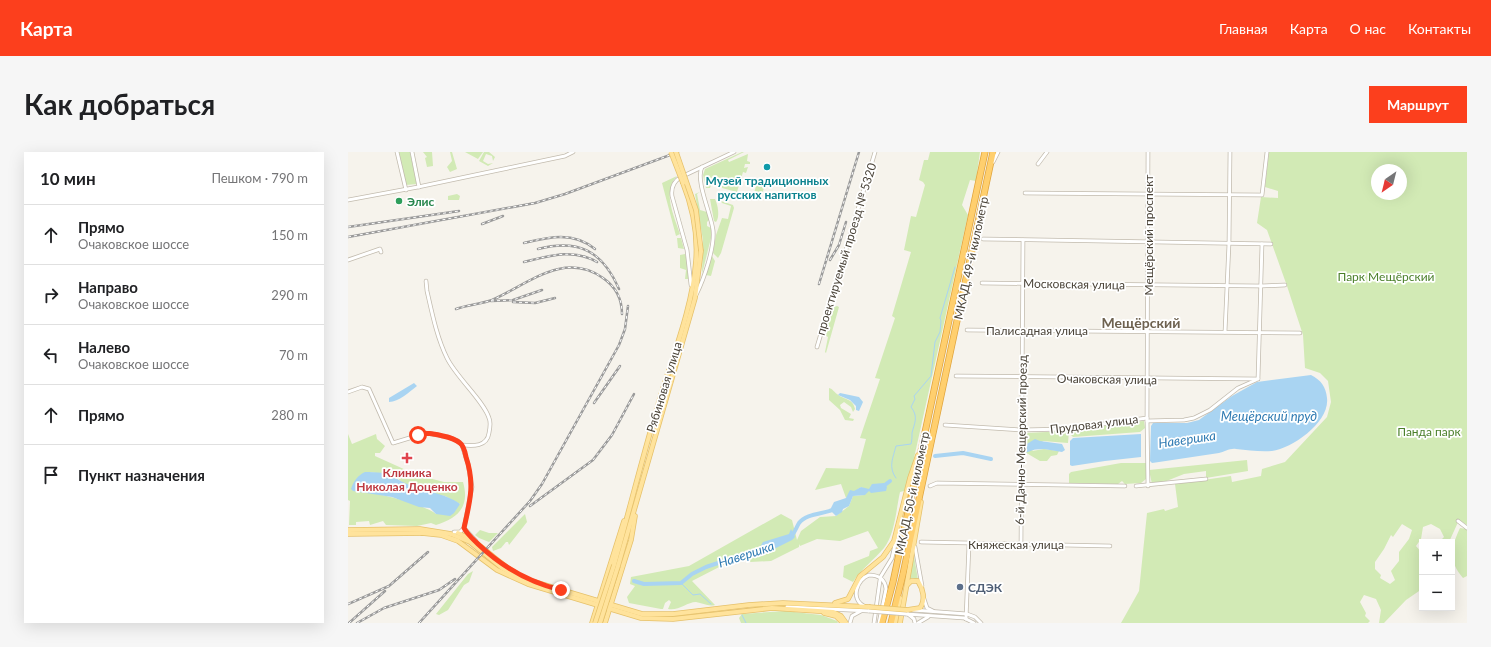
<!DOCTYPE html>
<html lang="ru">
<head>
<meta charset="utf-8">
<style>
  body { margin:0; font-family:Lato,sans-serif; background:#f6f6f6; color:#202124 }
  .controls { position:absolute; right:12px; bottom:12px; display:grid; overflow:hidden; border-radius:0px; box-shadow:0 4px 16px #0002 }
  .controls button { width:36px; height:36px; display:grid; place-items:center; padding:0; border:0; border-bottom:1px solid #e0e0e0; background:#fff; color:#202124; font:20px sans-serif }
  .compass { position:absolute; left:1023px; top:12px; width:36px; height:36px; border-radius:50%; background:#fff; box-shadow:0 4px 16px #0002; rotate:215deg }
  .stop { position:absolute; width:12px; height:12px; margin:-9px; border:3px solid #fc3f1d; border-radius:50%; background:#fff }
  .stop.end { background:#fc3f1d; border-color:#fff; box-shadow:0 1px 4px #0008 }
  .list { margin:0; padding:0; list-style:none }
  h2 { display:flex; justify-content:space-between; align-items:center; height:52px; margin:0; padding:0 16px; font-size:17px }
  h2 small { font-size:13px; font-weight:400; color:#757577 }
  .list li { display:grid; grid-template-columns:26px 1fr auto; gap:12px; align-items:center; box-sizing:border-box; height:60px; padding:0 16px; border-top:1px solid #e0e0e0 }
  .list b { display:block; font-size:15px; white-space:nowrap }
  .list p { margin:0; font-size:13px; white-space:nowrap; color:#757577 }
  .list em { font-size:13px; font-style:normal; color:#757577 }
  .icon { flex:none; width:22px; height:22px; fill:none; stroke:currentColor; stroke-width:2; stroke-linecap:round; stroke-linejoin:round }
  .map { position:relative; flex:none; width:1119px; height:471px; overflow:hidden; border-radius:0px }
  header { display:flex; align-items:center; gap:24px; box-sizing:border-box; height:56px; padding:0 20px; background:#fc3f1d; color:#fff }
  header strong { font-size:19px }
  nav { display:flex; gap:22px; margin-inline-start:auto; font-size:14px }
  .intro { display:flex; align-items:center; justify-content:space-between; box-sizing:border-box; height:96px; padding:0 24px }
  h1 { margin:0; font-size:28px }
  .button { padding:10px 18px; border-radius:0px; background:#fc3f1d; color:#fff; font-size:14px; font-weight:700 }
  main { display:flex; gap:24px; padding:0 24px }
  aside { flex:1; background:#fff; border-radius:0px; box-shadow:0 4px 16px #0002 }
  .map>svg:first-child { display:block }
  .green { fill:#d2eab5; fill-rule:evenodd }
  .water { fill:#a9d4f2 }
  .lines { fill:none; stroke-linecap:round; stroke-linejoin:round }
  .stream { stroke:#a9d4f2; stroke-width:1 }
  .river { stroke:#a9d4f2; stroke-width:4 }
  .minor-casing { stroke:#c2bbae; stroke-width:4.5 }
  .major-casing { stroke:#e6c16a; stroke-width:5.5 }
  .highway-casing { stroke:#e0a43c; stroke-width:7 }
  .minor { stroke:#fff; stroke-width:3 }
  .major { stroke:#ffe39c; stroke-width:4 }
  .highway { stroke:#ffcf6e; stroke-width:5.5 }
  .rail-casing { stroke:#9a9a9a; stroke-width:2.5 }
  .rail { stroke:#fff; stroke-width:1; stroke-dasharray:3; stroke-linecap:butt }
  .minor-bridge-casing { stroke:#c2bbae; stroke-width:4.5; stroke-linecap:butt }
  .major-bridge-casing { stroke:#e6c16a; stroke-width:5.5; stroke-linecap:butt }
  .minor-bridge { stroke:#fff; stroke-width:3 }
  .major-bridge { stroke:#ffe39c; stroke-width:4 }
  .route { stroke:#fc3f1d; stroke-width:5 }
  .culture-dot { fill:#0f9aa8; stroke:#fff; stroke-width:1.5 }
  .leisure-dot { fill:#2e9e5b; stroke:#fff; stroke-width:1.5 }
  .health-dot { fill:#e0444e; stroke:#fff; stroke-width:1.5 }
  .service-dot { fill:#5c6f8a; stroke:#fff; stroke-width:1.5 }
  .labels { text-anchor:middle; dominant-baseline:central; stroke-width:3.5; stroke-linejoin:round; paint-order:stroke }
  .culture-label { font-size:12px; font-weight:bold; fill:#0d838f; stroke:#fff }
  .leisure-label { font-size:12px; font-weight:bold; fill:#27864d; stroke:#fff; text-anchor:start }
  .street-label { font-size:12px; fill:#4b4439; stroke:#fff }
  .park-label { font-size:12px; fill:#4a7f2a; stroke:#fff }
  .health-label { font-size:12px; font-weight:bold; fill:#be3a42; stroke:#fff }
  .service-label { font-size:12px; font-weight:bold; fill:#4e5e75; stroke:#fff; text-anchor:start }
  .water-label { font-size:13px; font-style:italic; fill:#2e7ab2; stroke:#fff }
  .quarter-label { font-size:14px; font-weight:bold; fill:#6e6250; stroke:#fff }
</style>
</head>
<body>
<header>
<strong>Карта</strong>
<nav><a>Главная</a><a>Карта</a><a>О нас</a><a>Контакты</a></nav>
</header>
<div class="intro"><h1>Как добраться</h1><a class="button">Маршрут</a></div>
<main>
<aside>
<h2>10 мин<small>Пешком · 790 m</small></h2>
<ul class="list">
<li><svg class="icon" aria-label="ahead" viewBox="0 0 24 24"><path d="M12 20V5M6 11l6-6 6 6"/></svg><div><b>Прямо</b><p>Очаковское шоссе</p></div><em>150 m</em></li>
<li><svg class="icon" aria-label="right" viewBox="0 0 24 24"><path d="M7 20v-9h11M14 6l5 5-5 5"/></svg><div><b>Направо</b><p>Очаковское шоссе</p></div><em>290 m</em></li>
<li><svg class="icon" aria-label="left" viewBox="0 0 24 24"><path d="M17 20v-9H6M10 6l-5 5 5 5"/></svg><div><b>Налево</b><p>Очаковское шоссе</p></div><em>70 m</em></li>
<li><svg class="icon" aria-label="ahead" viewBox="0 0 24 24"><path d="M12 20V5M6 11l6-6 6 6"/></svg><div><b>Прямо</b></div><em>280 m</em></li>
<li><svg class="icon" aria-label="arrive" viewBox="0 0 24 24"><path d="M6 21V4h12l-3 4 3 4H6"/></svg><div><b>Пункт назначения</b></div></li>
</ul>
</aside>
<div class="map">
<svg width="1119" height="471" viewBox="0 0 1119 471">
  <rect width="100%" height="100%" fill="#f6f3ec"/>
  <!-- green -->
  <g class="green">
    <polygon points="51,0 62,0 69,32 58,33"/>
    <polygon points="75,0 84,0 85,14 79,15 77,6 79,5"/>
    <polygon points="102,0 104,0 109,17 102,20 99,15 104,9"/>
    <polygon points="117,0 135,0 130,7"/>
    <polygon points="136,0 141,0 147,5 145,9 144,4 138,2 135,9 140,12 145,11 140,14 131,9"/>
    <polygon points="394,0 396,0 380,8 381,10 400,2 399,9 402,10 402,12 397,12 396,16 400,15 398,21 395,20 389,40 374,36 374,33 364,30 362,36 358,36 355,23 357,17"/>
    <path d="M 582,0 L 632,0 L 628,29 L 622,28 L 614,53 L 620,63 L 564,315 L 556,339 L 552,340 C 548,358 547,382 536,396 C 526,408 513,417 505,430 L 495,425 L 496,414 L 521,404 L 522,399 L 530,396 L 520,379 L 492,389 L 469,387 L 452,394 L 451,392 L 451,395 L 423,409 L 402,410 L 399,408 L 379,411 L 344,429 L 367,453 C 360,455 355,451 348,450 C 339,450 331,459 320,457 L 323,450 L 321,448 L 317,451 L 315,457 L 313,457 L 281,451 L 279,445 L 287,434 L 282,432 L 283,425 L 341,414 L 433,362 L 444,368 L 449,388 L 453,379 L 472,365 L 488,364 L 501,354 L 505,344 L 516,343 L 519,339 L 521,339 L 513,335 L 498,346 L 493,332 L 467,338 L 478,316 L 510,317 L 518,287 L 512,286 L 532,227 L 527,226 L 547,166 L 544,164 L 563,100 L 556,98 L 563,64 L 568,65 L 577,33 L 575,30 L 571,28 L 576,8 L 580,8 Z"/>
    <path d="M 921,0 L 1119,0 L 1119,373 L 1111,368 L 1101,390 L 1091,390 L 1096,385 L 1092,377 L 1083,372 L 1075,375 L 1073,387 L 1068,394 L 1074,401 L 1074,437 L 1058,448 L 1036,471 L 1031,471 L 1033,458 L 1028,447 L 1016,443 L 1012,450 L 1018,461 L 1017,464 L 1022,469 L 1020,471 L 773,471 L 791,439 L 799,361 L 816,357 L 817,359 L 830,355 L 827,332 L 883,324 L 884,330 L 913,324 L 914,317 L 937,310 L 979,265 L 983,250 L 980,229 L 972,221 L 957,216 L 955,183 L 939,134 L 919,78 L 909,71 L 913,45 L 930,46 L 930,39 L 917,35 ZM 1029,18 L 1053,18 L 1053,42 L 1029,42 ZM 1054,372 L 1064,378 L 1061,387 L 1051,400 L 1051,409 L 1043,419 L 1047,428 L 1042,432 L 1032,426 L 1033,423 L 1027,417 L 1027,410 L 1036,397 L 1043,383 L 1045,385 Z"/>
    <path d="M 329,24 C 314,39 326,64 332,82 L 328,84 L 314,31 Z"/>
    <polygon points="409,31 417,33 414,42 411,42 410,45 406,41"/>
    <polygon points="352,40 349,42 352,58 359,60 361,68 359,70 359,74 363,76 364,82 354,122 355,88 347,42"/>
    <polygon points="109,42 112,44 111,48 100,48 100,44"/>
    <path d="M 362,47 L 367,47 C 370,53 372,65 368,70 L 366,69 Z"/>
    <polygon points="373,49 385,53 386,56 373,101 370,106 365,101 368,83 374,66 380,67 383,54 374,51"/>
    <polygon points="329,86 333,86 336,97 330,96"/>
    <polygon points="337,102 341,116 341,127 337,127 338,118 332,116 332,103"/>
    <polygon points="364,104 367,109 363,124 358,123"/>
    <polygon points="489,154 491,155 478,201 477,200 480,185 475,182 486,155"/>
    <path d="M 481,236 C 485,237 486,240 489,242 C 496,248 505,246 507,257 L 505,260 L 503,255 L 496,250 L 492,253 L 493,256 L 503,262 L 501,266 L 506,267 L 505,269 L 497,268 L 492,258 L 481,248 Z"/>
    <polygon points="796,269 797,276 792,280 725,285 723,283 726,278 763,272 767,274 771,271"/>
    <polygon points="721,279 720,291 695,289 684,299 696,297 711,299 709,303 703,304 699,309 692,309 675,299 676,281"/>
    <path d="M 0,282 L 4,292 L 28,282 L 29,287 L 37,294 L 32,301 L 27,301 L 27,304 L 69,323 L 96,330 L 115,330 C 122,354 111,366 88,373 L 83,371 L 69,374 L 38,373 L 35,369 L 22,373 L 21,369 L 8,370 L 8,373 L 1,373 L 2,349 L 0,348 ZM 22,320 L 47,324 L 55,331 L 85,342 L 97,344 L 112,352 L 95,362 L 88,362 C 79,354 40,344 26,341 Z"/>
    <polygon points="899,308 900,319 858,326 858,319 836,322 816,330 804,332 801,318"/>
    <polygon points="773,311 798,311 798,327 793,331 777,332 774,329 770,332 721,331 721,322 723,320"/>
    <polygon points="177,362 179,370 161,393 160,390 158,390 153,396 145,399 144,395"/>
    <path d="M 1112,376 L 1119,377 L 1119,424 L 1115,426 C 1100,409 1103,395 1112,376 Z"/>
    <polygon points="132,378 141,381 150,381 141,390 131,386 127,383"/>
    <polygon points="566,404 570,428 564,426 561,428"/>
    <polygon points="125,419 121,430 116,433 100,458 91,463 88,462 120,422"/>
    <polygon points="437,459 473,463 489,469 490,471 393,471 391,466 394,462"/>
  </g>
  <!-- water -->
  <g class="water">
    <path d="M 963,223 C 973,228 978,235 979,246 C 982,270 945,296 924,299 C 911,300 900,298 888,297 C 882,296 876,300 871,301 C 851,304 831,307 811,310 L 804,311 L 802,309 L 803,274 L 805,271 L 839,271 L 851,268 L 884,244 L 909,230 Z"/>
    <path d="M 66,231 L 69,234 C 61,240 51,250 41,250 L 41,246 Z"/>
    <polygon points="492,241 511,245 515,250 511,259 508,258 508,254 502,248 490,243"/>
    <polygon points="793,282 793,305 757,309 724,314 722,313 722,289 725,286"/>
    <polygon points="687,287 692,289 714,292 717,298 714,300 696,297 680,298 677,293"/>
    <path d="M 17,320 C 22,320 29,320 35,321 C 44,322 49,328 57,331 C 73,339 98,341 112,352 L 106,361 L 102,364 L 88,362 L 82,356 L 71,355 L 44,345 L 5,339 L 3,337 C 5,330 10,323 17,320 Z"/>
    <polygon points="536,331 539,335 538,339 523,341 521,339 517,343 505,344 501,354 495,357 494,360 488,364 482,358 486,350 498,346 502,338 506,339 513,335 521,337 524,332"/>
    <polygon points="443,377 447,385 444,388 416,402 412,395 415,390 441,382"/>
  </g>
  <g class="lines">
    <!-- stream -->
    <g class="stream">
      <path d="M 548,326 C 540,315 545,306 548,294 L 563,292 C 564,288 564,285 564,281 C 566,272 571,265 563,255 L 567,247 L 566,244 L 583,224 L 587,190 L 592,180 L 593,169 L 592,166 L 607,115"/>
      <polyline points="333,431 345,443 352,442 363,452"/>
      <polyline points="394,463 398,471"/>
    </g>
    <!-- river -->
    <g class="river">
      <polyline points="677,299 685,296"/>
      <polyline points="587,304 615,301 643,307"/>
      <polyline points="533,336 542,329"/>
      <path d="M 443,385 C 447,380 448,376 451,371 C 458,361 477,362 487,357"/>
      <polyline points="286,429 296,432 333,431 344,422 358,415 406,399 418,398"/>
    </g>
    <!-- minor casing -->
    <g class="minor-casing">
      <g id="minor">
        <polyline points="49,0 58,38"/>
        <polyline points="64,0 71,35"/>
        <polyline points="645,10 650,0"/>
        <polyline points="690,12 699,0"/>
        <polyline points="677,41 914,43 919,0"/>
        <polyline points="0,48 70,35 217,4 225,0"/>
        <polyline points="635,87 923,92"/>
        <polyline points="0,108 32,97 33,100"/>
        <path d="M 78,129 L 79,139 C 84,161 89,186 99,206 C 108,225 136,249 141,266 C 143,270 142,276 141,281 C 139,295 125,294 114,293"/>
        <polyline points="634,131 913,134 937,133"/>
        <path d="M 343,133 L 339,98 L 324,44 C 323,36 326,29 333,25 L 386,0"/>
        <path d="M 348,143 C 356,127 367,95 365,78 C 363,62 347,28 354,15"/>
        <polyline points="619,178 952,181"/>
        <polyline points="877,180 881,91 882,0"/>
        <polyline points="469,195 527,0"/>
        <polyline points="608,224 910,227"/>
        <polyline points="910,227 914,92"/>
        <polyline points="0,240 14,235 21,237 45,291 78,281 100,285 110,289 114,293 120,312 124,335 116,376 112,380 106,380"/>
        <polyline points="799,269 836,268 846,266 862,258 890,236 908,228"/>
        <polyline points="597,273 673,278 718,277 799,266"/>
        <polyline points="582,334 589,331 777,334"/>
        <polyline points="788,334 858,327"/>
        <polyline points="800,334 799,266 800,0"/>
        <polyline points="1110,369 1119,376"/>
        <polyline points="116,376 128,389"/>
        <polyline points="573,390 762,394"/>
        <polyline points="673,392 675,88"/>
        <polyline points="567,395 574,434"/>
        <polyline points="533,424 544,406 550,379"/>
        <polyline points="576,447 579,456 585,459"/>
        <path d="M 516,454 C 502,447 509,427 521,423 C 530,423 537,427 538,437 L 531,471"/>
        <polyline points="439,455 521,459"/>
        <polyline points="565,458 619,462 627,465 633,471"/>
        <polyline points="558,462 616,466 626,471"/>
        <polyline points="560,462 566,467 567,471"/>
        <polyline points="618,467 621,392"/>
        <polyline points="502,471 504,464 513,459"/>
        <polyline points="526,471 532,428"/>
        <polyline points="570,471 580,465"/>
      </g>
    </g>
    <!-- major casing -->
    <g class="major-casing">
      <g id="major">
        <polyline points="0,378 72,377 103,382 122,390 154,416 173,426 294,462 325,462 401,453 435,451 521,455"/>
        <polyline points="74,381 93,383 110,389 149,418 180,432 293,466 325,467 424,456 485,460 493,464 498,471"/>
        <path d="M 110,381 C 133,390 147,410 168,421"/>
        <polyline points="0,382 76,381"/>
        <path d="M 266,413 C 282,356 296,299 313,243 C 326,201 345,153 348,109 C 350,82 345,56 335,31"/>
        <polyline points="270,414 347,146 353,99"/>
        <polyline points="487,451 500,447 512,424 535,405 546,389 562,326 570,303"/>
        <path d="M 559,458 L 572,456 C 578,448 575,437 570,429 L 563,429 L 559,433"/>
        <polyline points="476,461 488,464 495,471"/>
        <polyline points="244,471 276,369"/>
        <polyline points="257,471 283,388 287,364"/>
        <polyline points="547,471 552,446"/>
        <polyline points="552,471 573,350"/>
      </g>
    </g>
    <!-- highway casing -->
    <g class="highway-casing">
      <g id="highway">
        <polyline points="534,471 545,430 637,0"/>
        <polyline points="543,471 555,422 645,0"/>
      </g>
    </g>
    <!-- minor -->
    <use href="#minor" class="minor"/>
    <!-- major -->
    <use href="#major" class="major"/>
    <!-- highway -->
    <use href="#highway" class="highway"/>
    <!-- rail casing -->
    <g class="rail-casing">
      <g id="rail">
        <polyline points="134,72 155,64"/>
        <polyline points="0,75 111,59"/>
        <polyline points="0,85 187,51 217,42 330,0"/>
        <path d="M 176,91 C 201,85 225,79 247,97"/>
        <path d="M 190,97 C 230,87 254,98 271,137"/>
        <polyline points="482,108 491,93 498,70"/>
        <path d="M 176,110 C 201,104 225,96 249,110"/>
        <polyline points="471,132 511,0"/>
        <polyline points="143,149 165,148 194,138"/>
        <polyline points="165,150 187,151 207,146"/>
        <path d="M 108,157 C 119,153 133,152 144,148 C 179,133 216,98 255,126 C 268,135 274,146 274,162"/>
        <polyline points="246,251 272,214"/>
        <polyline points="182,354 245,308 264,283 286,242"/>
        <polyline points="0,452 41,434 80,400"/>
        <polyline points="1,471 37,439"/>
        <polyline points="9,471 36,456 91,438 107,427"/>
        <polyline points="71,471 182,349 194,332 271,193 277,177 280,154"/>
      </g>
    </g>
    <!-- rail -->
    <use href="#rail" class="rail"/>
    <!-- minor-bridge casing -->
    <g class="minor-bridge-casing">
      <polyline id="minor-bridge" points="521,459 558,462"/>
    </g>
    <!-- major-bridge casing -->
    <g class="major-bridge-casing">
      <g id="major-bridge">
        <polyline points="323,0 335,31"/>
        <polyline points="328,0 348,58 353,99"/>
        <polyline points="521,455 559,458"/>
        <polyline points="247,471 266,413"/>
        <polyline points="252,471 270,414"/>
      </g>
    </g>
    <!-- minor-bridge -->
    <use href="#minor-bridge" class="minor-bridge"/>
    <!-- major-bridge -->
    <use href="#major-bridge" class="major-bridge"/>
  </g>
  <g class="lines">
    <!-- route -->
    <path class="route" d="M 70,283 C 78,280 86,282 95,284 C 100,285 107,287 112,291 C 116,294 117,300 118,305 C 127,332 122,349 116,376 C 119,382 125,387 130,392 C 154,415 180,430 213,438"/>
  </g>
  <!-- markers -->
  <circle class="culture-dot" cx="419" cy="15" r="4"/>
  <circle class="leisure-dot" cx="51" cy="49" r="4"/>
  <path class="health-dot" d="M57 300h4v4h4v4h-4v4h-4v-4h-4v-4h4z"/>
  <circle class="service-dot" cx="612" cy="435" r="4"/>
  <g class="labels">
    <!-- culture labels -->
    <g class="culture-label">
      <text x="419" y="28">Музей традиционных<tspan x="419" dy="14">русских напитков</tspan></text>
    </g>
    <!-- leisure labels -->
    <g class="leisure-label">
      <text x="59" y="49">Элис</text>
    </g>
    <!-- street labels -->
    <g class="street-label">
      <text transform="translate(800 83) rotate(-90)">Мещёрский проспект</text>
      <text transform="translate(498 97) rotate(-73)">проектируемый проезд № 5320</text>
      <text transform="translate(623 106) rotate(-78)">МКАД, 49-й километр</text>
      <text transform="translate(726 132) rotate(1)">Московская улица</text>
      <text x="689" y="178">Палисадная улица</text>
      <text transform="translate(759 227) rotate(1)">Очаковская улица</text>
      <text transform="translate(316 235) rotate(-73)">Рябиновая улица</text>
      <text transform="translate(746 272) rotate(-7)">Прудовая улица</text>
      <text transform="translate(673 288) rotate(-89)">6-й Дачно-Мещерский проезд</text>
      <text transform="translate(564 341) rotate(-78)">МКАД, 50-й километр</text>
      <text x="668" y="392">Княжеская улица</text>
    </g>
    <!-- park labels -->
    <g class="park-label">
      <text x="1038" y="124">Парк Мещёрский</text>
      <text x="1081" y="279">Панда парк</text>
    </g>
    <!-- health labels -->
    <g class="health-label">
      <text x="59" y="320">Клиника<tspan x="59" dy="14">Николая Доценко</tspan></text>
    </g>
    <!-- service labels -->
    <g class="service-label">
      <text x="620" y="435">СДЭК</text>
    </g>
    <!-- water labels -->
    <g class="water-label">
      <text x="921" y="264">Мещёрский пруд</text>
      <text transform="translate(839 287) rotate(-8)">Навершка</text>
      <text transform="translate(398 402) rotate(-18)">Навершка</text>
    </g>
    <!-- quarter labels -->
    <g class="quarter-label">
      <text x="793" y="170">Мещёрский</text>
    </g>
  </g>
</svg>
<div class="controls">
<button>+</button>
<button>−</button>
</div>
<svg class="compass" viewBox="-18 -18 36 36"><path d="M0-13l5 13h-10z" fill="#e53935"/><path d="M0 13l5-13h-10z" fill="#757577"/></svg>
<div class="stop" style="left:70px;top:283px"></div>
<div class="stop end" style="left:213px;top:438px"></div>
</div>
</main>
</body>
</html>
